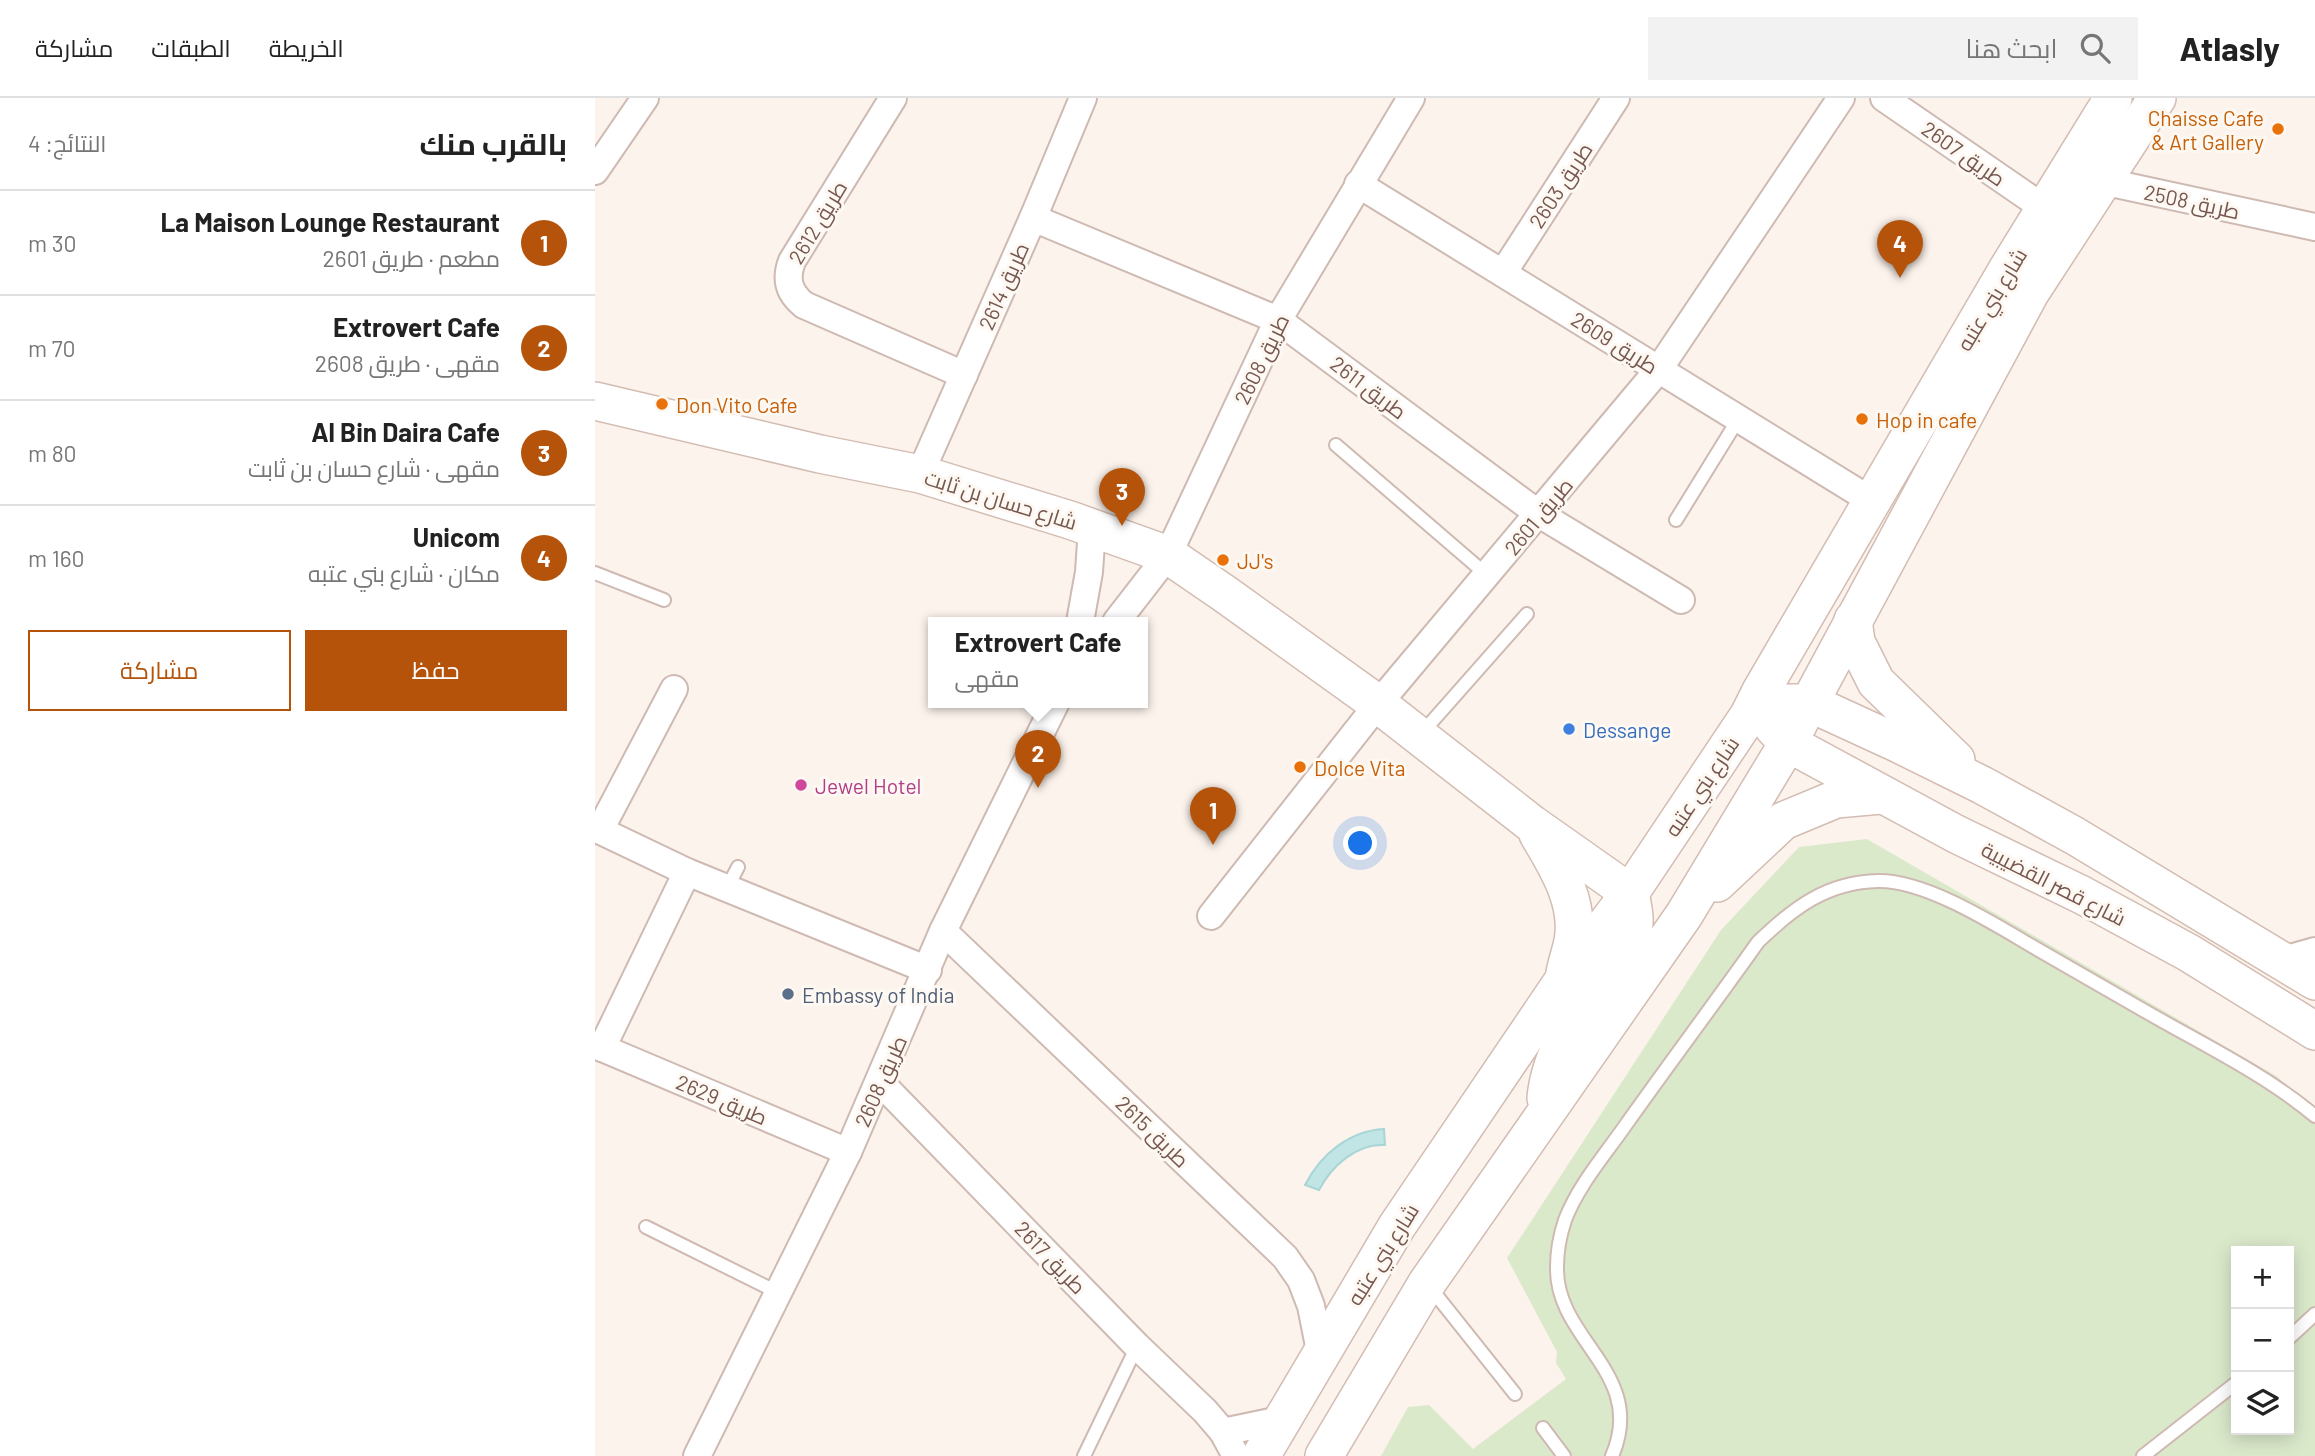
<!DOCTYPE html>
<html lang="ar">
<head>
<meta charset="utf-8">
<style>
  body { margin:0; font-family:Barlow,Cairo,sans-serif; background:#f2f2f2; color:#222; direction:rtl }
  .controls { position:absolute; right:21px; bottom:21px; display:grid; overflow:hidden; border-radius:0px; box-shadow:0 4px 18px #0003 }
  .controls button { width:63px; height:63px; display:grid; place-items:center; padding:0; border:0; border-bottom:2px solid #e0e0e0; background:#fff; color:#222; font:35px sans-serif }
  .you { position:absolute; left:766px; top:746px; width:24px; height:24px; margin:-18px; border:5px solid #fff; border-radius:50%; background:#1a73e8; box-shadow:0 0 0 10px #1a73e833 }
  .badge { display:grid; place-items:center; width:46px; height:46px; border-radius:50%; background:#b45309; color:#fff; font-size:23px; font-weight:700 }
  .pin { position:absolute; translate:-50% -58px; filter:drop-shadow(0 2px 4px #0008) }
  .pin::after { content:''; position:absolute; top:37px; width:24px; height:21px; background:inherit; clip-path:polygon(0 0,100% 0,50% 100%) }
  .popup { position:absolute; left:333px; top:519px; width:220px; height:91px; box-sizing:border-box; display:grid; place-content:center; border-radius:0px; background:#fff; filter:drop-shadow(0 2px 5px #0005); font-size:23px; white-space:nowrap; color:#767676 }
  .popup b { font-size:26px; color:#222 }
  .popup::after { content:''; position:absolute; left:50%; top:100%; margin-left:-14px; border:14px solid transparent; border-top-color:#fff }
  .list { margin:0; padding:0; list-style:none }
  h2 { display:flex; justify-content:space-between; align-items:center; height:91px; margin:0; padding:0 28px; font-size:30px }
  h2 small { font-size:23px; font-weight:400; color:#767676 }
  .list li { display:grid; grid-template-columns:46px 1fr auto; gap:21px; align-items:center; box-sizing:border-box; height:105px; padding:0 28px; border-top:2px solid #e0e0e0 }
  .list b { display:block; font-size:26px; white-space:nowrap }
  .list p { margin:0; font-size:23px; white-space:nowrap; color:#767676 }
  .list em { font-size:23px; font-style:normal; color:#767676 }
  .actions { display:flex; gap:14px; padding:21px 28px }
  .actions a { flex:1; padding:16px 0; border:2px solid #b45309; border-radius:0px; text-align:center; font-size:24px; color:#b45309 }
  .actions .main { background:#b45309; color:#fff }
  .icon { flex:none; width:38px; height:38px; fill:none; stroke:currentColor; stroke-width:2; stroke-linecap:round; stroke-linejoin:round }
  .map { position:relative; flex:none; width:1720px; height:1358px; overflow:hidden; direction:ltr }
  header { display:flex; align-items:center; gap:42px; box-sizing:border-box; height:98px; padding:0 35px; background:#fff; border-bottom:2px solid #e0e0e0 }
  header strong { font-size:33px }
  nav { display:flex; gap:38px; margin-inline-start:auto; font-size:24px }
  .search { width:490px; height:63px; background:#f2f2f2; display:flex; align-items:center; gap:18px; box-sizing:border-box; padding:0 24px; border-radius:0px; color:#767676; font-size:26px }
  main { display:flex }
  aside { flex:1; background:#fff }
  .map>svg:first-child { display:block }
  .green { fill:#dbe9cb; fill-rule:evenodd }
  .water { fill:#c1e5e5; stroke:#a8d5d6; stroke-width:2 }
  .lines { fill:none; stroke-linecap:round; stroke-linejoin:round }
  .lane-casing { stroke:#cebab2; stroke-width:16 }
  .street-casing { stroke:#cebab2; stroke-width:30 }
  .secondary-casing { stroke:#d3bcb2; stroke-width:40 }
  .lane { stroke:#fff; stroke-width:12 }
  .street { stroke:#fff; stroke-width:26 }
  .secondary { stroke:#fff; stroke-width:37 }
  .food-dot { fill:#e8710a; stroke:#fef8f3; stroke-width:2.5 }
  .shop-dot { fill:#3f7fe0; stroke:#fef8f3; stroke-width:2.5 }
  .hotel-dot { fill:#d1479c; stroke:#fef8f3; stroke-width:2.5 }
  .service-dot { fill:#5c6f8a; stroke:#fef8f3; stroke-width:2.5 }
  .labels { text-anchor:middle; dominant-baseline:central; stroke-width:6; stroke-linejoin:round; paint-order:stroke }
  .food-label { font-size:21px; fill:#c56008; stroke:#fef8f3; text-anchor:start }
  .street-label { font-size:21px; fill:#765850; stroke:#fef8f3 }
  .shop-label { font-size:21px; fill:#366cbe; stroke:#fef8f3; text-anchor:start }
  .hotel-label { font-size:21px; fill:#b23c85; stroke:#fef8f3; text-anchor:start }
  .service-label { font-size:21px; fill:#4e5e75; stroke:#fef8f3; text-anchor:start }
</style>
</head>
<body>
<header>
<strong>Atlasly</strong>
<div class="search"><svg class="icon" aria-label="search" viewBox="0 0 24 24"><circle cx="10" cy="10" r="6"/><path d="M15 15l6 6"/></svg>ابحث هنا</div>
<nav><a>الخريطة</a><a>الطبقات</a><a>مشاركة</a></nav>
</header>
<main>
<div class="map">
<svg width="1720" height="1358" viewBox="0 0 1720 1358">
  <rect width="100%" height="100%" fill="#fcf3ec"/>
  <!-- green -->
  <path class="green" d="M 1272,741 L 1681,978 L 1720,1012 L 1720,1358 L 786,1358 L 813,1309 L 834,1307 L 878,1351 L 971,1281 L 961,1265 L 962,1254 L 912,1160 L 1126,832 L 1204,749 ZM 1641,1153 L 1694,1153 L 1694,1332 L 1641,1332 Z"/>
  <!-- water -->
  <path class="water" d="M 789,1031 L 790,1047 C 761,1045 736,1069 724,1092 L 710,1087 C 726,1056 754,1033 789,1031 Z"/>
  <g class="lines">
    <!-- lane casing -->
    <g class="lane-casing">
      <g id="lane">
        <polyline points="741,347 892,477"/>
        <polyline points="1081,422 1144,320"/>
        <polyline points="0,475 69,502"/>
        <polyline points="826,636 932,516"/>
        <polyline points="132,790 143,769"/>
        <polyline points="51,1129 184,1195"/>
        <polyline points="834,1188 920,1296"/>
        <polyline points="1694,1240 1720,1216"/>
        <polyline points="948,1330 969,1358"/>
        <polyline points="489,1358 542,1248"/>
        <path d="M 1017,1358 C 1053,1275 960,1242 962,1169 C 962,1153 965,1137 970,1122 C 983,1088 1009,1058 1030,1028 C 1074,966 1119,906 1163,844 C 1198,810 1232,784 1283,783 C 1331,782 1401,827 1442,851 C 1478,872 1513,892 1548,912 C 1605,945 1670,976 1720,1018"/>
        <polyline points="1548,1358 1641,1285"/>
      </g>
    </g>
    <!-- street casing -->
    <g class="street-casing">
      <g id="street">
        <path d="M 298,0 L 197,163 C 190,181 194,195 209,207 L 369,277"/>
        <polyline points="1289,0 1449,110"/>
        <polyline points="0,73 50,0"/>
        <polyline points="1494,77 1507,83 1720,129"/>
        <polyline points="763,86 1277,403"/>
        <polyline points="438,120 683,222 944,416 1086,502"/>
        <polyline points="908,175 1021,0"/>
        <polyline points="325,376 438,120 488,0"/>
        <polyline points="485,524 494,474 497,430"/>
        <polyline points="521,524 573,457 683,222 816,0"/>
        <polyline points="0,730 92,774 333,872"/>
        <polyline points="5,732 79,591"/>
        <polyline points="616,818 783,606 1064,271 1246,0"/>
        <polyline points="348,833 690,1159 706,1182 716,1208 726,1258"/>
        <polyline points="1688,862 1720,853"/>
        <polyline points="0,947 253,1054"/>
        <polyline points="7,950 92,774"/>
        <polyline points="285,984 542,1248 610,1313 628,1334 641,1358"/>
        <polyline points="628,1334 685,1322"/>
        <polyline points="102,1358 253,1054 348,833 461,604"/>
      </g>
    </g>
    <!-- secondary casing -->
    <g class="secondary-casing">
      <g id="secondary">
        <path d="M 0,303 L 225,356 L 325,376 L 475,422 L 573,457 L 630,496 L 783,606 L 937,726 L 1035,795 C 1038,811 1042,824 1036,839 C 1005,891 957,938 951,1000"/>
        <polyline points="1258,522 1261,544 1281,584 1361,662"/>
        <polyline points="1191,605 1215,605 1302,645 1387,687 1480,738 1720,883"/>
        <polyline points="1178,629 1193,645 1361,736 1487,797 1594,855 1720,933"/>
        <path d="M 943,736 C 962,768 985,804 978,843 C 976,854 972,864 970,875"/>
        <polyline points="1122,785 1188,723 1241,701 1286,697"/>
        <polyline points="666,1358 802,1128 968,883 1035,795 1154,617 1166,593 1412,172 1518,0"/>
        <polyline points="729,1358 832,1185 1089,817 1193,645 1435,195 1562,0"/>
      </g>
    </g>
    <!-- lane -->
    <use href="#lane" class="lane"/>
    <!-- street -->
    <use href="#street" class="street"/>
    <!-- secondary -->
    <use href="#secondary" class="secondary"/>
  </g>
  <!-- markers -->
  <g class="food-dot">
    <circle cx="1683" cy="31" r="7"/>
    <circle cx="67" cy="306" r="7"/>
    <circle cx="1267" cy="321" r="7"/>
    <circle cx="628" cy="462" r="7"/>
    <circle cx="705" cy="669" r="7"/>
  </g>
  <circle class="shop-dot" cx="974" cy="631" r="7"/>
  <circle class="hotel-dot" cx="206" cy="687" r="7"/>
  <circle class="service-dot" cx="193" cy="896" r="7"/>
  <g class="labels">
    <!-- food labels -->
    <g class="food-label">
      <text x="1669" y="19" text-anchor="end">Chaisse Cafe<tspan x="1669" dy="24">&amp; Art Gallery</tspan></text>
      <text x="81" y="306">Don Vito Cafe</text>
      <text x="1281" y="321">Hop in cafe</text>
      <text x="642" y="462">JJ's</text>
      <text x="719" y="669">Dolce Vita</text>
    </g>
    <!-- street labels -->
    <g class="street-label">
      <text transform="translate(1369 55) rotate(35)">طريق 2607</text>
      <text transform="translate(965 87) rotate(-57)">طريق 2603</text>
      <text transform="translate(1597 103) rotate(12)">طريق 2508</text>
      <text transform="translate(222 124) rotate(-59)">طريق 2612</text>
      <text transform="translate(408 188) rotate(-66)">طريق 2614</text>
      <text transform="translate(1396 201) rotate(-59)">شارع بني عتبه</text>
      <text transform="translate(1020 244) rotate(32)">طريق 2609</text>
      <text transform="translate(666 261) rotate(-64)">طريق 2608</text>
      <text transform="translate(774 289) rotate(37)">طريق 2611</text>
      <text transform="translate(406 401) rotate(17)">شارع حسان بن ثابت</text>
      <text transform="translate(943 418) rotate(-50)">طريق 2601</text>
      <text transform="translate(1106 688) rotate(-56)">شارع بني عتبه</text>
      <text transform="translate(1459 785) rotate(27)">شارع قصر القضيبية</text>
      <text transform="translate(285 983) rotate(-66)">طريق 2608</text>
      <text transform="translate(127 1001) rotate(23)">طريق 2629</text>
      <text transform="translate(558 1033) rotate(44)">طريق 2615</text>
      <text transform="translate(787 1156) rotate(-58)">شارع بني عتبه</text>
      <text transform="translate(456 1159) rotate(46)">طريق 2617</text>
    </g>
    <!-- shop labels -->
    <g class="shop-label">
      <text x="988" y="631">Dessange</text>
    </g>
    <!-- hotel labels -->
    <g class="hotel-label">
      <text x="220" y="687">Jewel Hotel</text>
    </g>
    <!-- service labels -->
    <g class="service-label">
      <text x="207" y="896">Embassy of India</text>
    </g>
  </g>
</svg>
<div class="controls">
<button>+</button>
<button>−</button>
<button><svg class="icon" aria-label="layers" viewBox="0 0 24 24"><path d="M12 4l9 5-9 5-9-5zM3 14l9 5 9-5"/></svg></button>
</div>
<div class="you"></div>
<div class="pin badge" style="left:618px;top:747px">1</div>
<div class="pin badge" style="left:443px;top:690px">2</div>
<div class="popup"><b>Extrovert Cafe</b>مقهى</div>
<div class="pin badge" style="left:527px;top:428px">3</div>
<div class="pin badge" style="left:1305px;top:180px">4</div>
</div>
<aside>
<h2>بالقرب منك<small>النتائج: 4</small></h2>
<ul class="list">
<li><span class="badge">1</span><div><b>La Maison Lounge Restaurant</b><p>مطعم · طريق 2601</p></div><em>30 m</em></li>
<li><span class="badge">2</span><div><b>Extrovert Cafe</b><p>مقهى · طريق 2608</p></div><em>70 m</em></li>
<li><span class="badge">3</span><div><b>Al Bin Daira Cafe</b><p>مقهى · شارع حسان بن ثابت</p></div><em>80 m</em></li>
<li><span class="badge">4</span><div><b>Unicom</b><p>مكان · شارع بني عتبه</p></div><em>160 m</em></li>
</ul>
<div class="actions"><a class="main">حفظ</a><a>مشاركة</a></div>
</aside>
</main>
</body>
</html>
